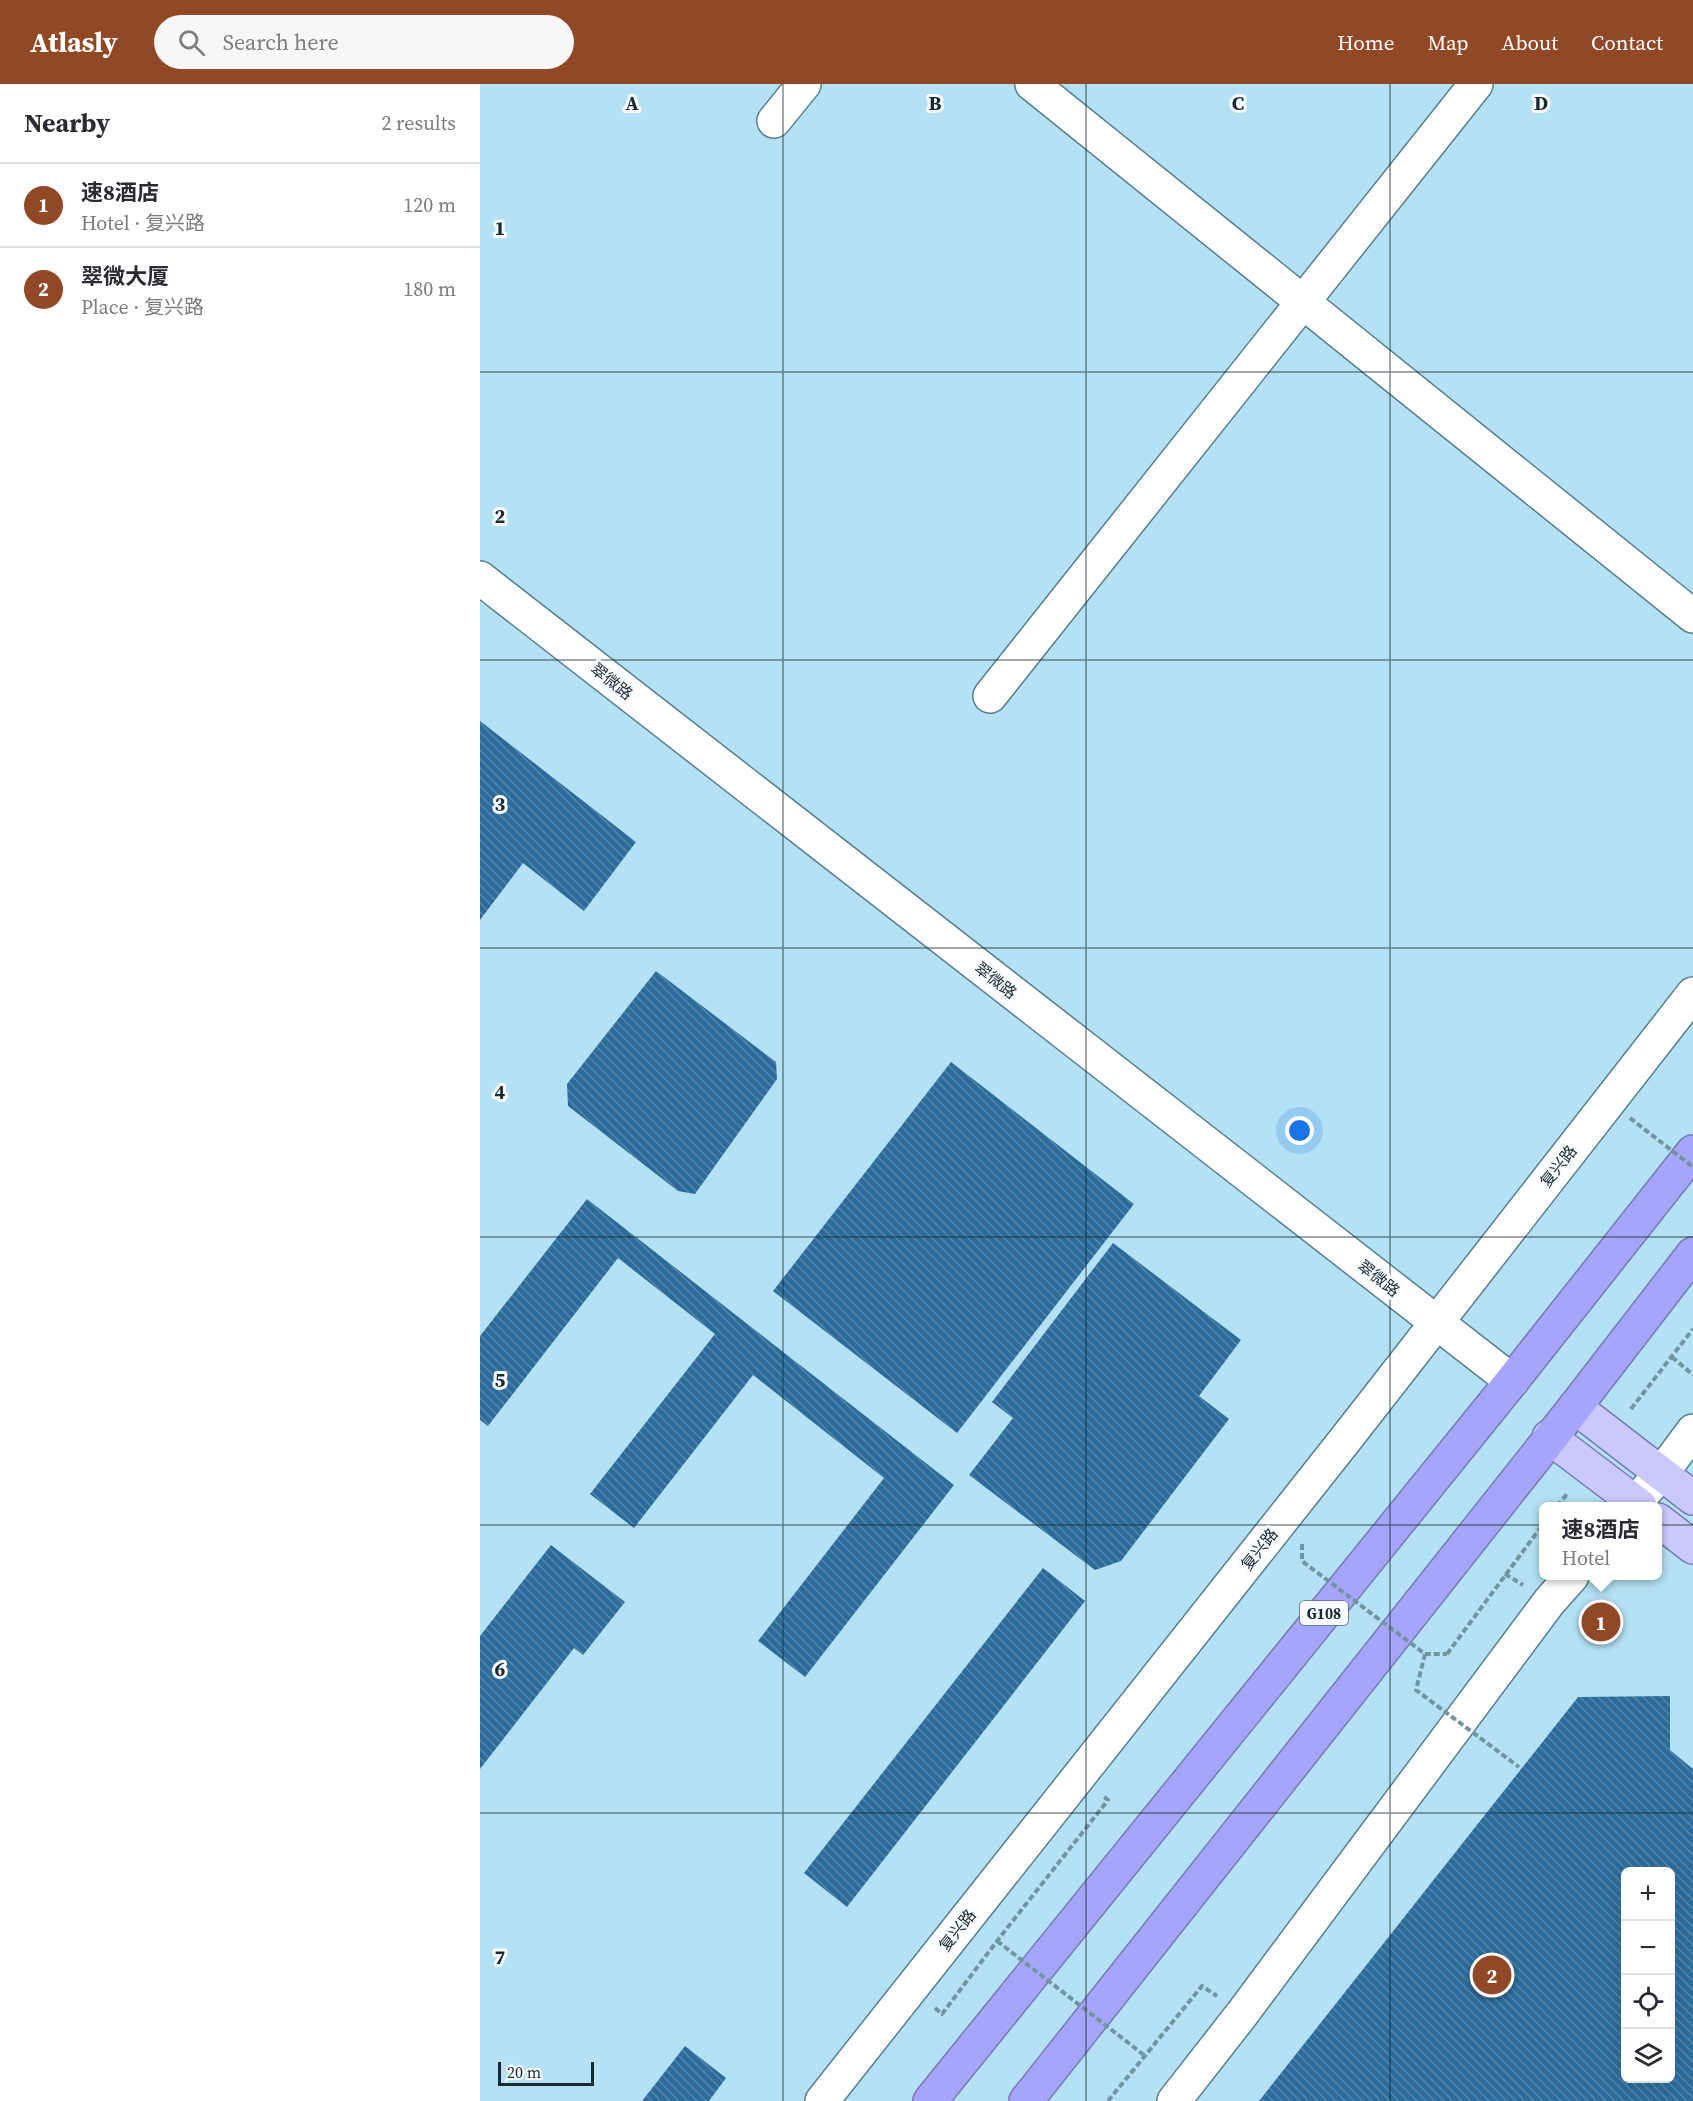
<!DOCTYPE html>
<html lang="en">
<head>
<meta charset="utf-8">
<style>
  body { margin:0; font-family:"Source Serif 4","Noto Sans SC",serif; background:#f7f7f7; color:#2b2b33 }
  .controls { position:absolute; right:18px; bottom:18px; display:grid; overflow:hidden; border-radius:9px; box-shadow:0 6px 24px #0002 }
  .controls button { width:54px; height:54px; display:grid; place-items:center; padding:0; border:0; border-bottom:2px solid #e1e1e2; background:#fff; color:#2b2b33; font:30px sans-serif }
  .scale { position:absolute; left:18px; bottom:15px; width:96px; box-sizing:border-box; padding-left:6px; border:3px solid #182a31; border-top:0; font-size:16px; line-height:21px; white-space:nowrap; color:#182a31; -webkit-text-stroke:4px #f7fbfd; paint-order:stroke }
  .you { position:absolute; left:820px; top:1047px; width:21px; height:21px; margin:-15px; border:4px solid #fff; border-radius:50%; background:#1a73e8; box-shadow:0 0 0 9px #1a73e833 }
  .badge { display:grid; place-items:center; width:39px; height:39px; border-radius:50%; background:#904827; color:#fff; font-size:20px; font-weight:700 }
  .pin { position:absolute; translate:-50% -50%; border:3px solid #fff; box-shadow:0 2px 6px #0006 }
  .popup { position:absolute; left:1059px; top:1418px; width:123px; height:78px; box-sizing:border-box; display:grid; place-content:center; border-radius:9px; background:#fff; filter:drop-shadow(0 2px 4px #0005); font-size:20px; white-space:nowrap; color:#7c7c81 }
  .popup b { font-size:22px; color:#2b2b33 }
  .popup::after { content:''; position:absolute; left:50%; top:100%; margin-left:-12px; border:12px solid transparent; border-top-color:#fff }
  .list { margin:0; padding:0; list-style:none }
  h2 { display:flex; justify-content:space-between; align-items:center; height:78px; margin:0; padding:0 24px; font-size:26px }
  h2 small { font-size:20px; font-weight:400; color:#7c7c81 }
  .list li { display:grid; grid-template-columns:39px 1fr auto; gap:18px; align-items:center; box-sizing:border-box; height:84px; padding:0 24px; border-top:2px solid #e1e1e2 }
  .list b { display:block; font-size:22px; white-space:nowrap }
  .list p { margin:0; font-size:20px; white-space:nowrap; color:#7c7c81 }
  .list em { font-size:20px; font-style:normal; color:#7c7c81 }
  .icon { flex:none; width:33px; height:33px; fill:none; stroke:currentColor; stroke-width:2; stroke-linecap:round; stroke-linejoin:round }
  .map { position:relative; flex:none; width:1213px; height:2017px; overflow:hidden }
  header { display:flex; align-items:center; gap:36px; box-sizing:border-box; height:84px; padding:0 30px; background:#904827; color:#fff }
  header strong { font-size:28px }
  nav { display:flex; gap:33px; margin-inline-start:auto; font-size:21px }
  .search { width:420px; height:54px; background:#f7f7f7; display:flex; align-items:center; gap:15px; box-sizing:border-box; padding:0 21px; border-radius:33px; color:#7c7c81; font-size:22px }
  main { display:flex }
  aside { flex:1; background:#fff }
  .map>svg:first-child { display:block }
  .building { fill:url(#building-back-hatch); fill-rule:evenodd }
  .lines { fill:none; stroke-linecap:round; stroke-linejoin:round }
  .minor-casing { stroke:#557f90; stroke-width:36 }
  .major-casing { stroke:#757ab3; stroke-width:36 }
  .highway-casing { stroke:#757ab3; stroke-width:36 }
  .path { stroke:#7294a1; stroke-width:4; stroke-dasharray:6 3; stroke-linecap:butt }
  .minor { stroke:#fff; stroke-width:33 }
  .major { stroke:#cac9fb; stroke-width:33 }
  .highway { stroke:#a7a5f9; stroke-width:33 }
  .path-bridge { stroke:#7294a1; stroke-width:4; stroke-dasharray:6 3; stroke-linecap:butt }
  .grid { fill:none; stroke:#182a31; stroke-width:1.5; stroke-opacity:0.55 }
  .labels { text-anchor:middle; dominant-baseline:central; stroke-width:6; stroke-linejoin:round; paint-order:stroke }
  .shield { fill:#f7fbfd; stroke:#5b696e; stroke-width:1.5 }
  .shield-label { font-size:15px; font-weight:bold; fill:#182a31 }
  .street-label { font-size:16px; fill:#182a31; stroke:#f7fbfd }
  .grid-label { font-size:20px; text-anchor:middle; font-weight:bold; fill:#182a31; stroke:#f7fbfd; stroke-width:6; stroke-linejoin:round; paint-order:stroke }
</style>
</head>
<body>
<header>
<strong>Atlasly</strong>
<div class="search"><svg class="icon" aria-label="search" viewBox="0 0 24 24"><circle cx="10" cy="10" r="6"/><path d="M15 15l6 6"/></svg>Search here</div>
<nav><a>Home</a><a>Map</a><a>About</a><a>Contact</a></nav>
</header>
<main>
<aside>
<h2>Nearby<small>2 results</small></h2>
<ul class="list">
<li><span class="badge">1</span><div><b>速8酒店</b><p>Hotel · 复兴路</p></div><em>120 m</em></li>
<li><span class="badge">2</span><div><b>翠微大厦</b><p>Place · 复兴路</p></div><em>180 m</em></li>
</ul>
</aside>
<div class="map">
<svg width="1213" height="2017" viewBox="0 0 1213 2017">
  <defs>
    <pattern id="building-back-hatch" width="6" height="6" patternUnits="userSpaceOnUse" patternTransform="scale(1.5)"><rect width="6" height="6" fill="#2c6c9c"/><path d="M-1 5l2 2M0 0l6 6M5-1l2 2" fill="none" stroke="#5785a7"/></pattern>
  </defs>
  <rect width="100%" height="100%" fill="#b4e2f4"/>
  <!-- building -->
  <g class="building">
    <polygon points="0,637 156,758 104,827 43,779 0,836"/>
    <polygon points="176,887 296,978 297,995 215,1110 198,1107 88,1022 87,1000"/>
    <polygon points="471,978 654,1120 477,1349 293,1207"/>
    <polygon points="107,1115 474,1401 325,1593 278,1557 404,1394 273,1291 154,1444 110,1410 235,1250 138,1174 8,1342 0,1336 0,1252"/>
    <polygon points="633,1159 761,1256 719,1312 749,1335 641,1477 615,1486 489,1391 533,1334 512,1318"/>
    <polygon points="71,1461 145,1518 103,1571 94,1564 0,1685 0,1552"/>
    <polygon points="563,1484 605,1517 367,1823 324,1789"/>
    <path d="M 1190,1612 L 1190,1666 L 1213,1685 L 1213,2017 L 779,2017 L 1098,1613 ZM 1146,1788 L 1190,1788 L 1190,1994 L 1146,1994 Z"/>
    <polygon points="205,1962 246,1994 229,2017 162,2017"/>
  </g>
  <g class="lines">
    <!-- minor casing -->
    <g class="minor-casing">
      <g id="minor">
        <polyline points="552,0 1213,532"/>
        <polyline points="294,37 324,0"/>
        <polyline points="0,494 1032,1297"/>
        <polyline points="510,612 996,0"/>
        <polyline points="1152,1422 1181,1390 1213,1347"/>
        <polyline points="342,2017 865,1356 1213,910"/>
        <polyline points="694,2017 762,1930 1069,1518 1092,1492"/>
      </g>
    </g>
    <!-- major casing -->
    <g class="major-casing">
      <g id="major">
        <polyline points="1095,1323 1213,1414"/>
        <polyline points="1069,1353 1160,1422"/>
        <polyline points="1178,1436 1213,1463"/>
      </g>
    </g>
    <!-- highway casing -->
    <g class="highway-casing">
      <g id="highway">
        <polyline points="450,2017 1032,1297 1213,1068"/>
        <polyline points="546,2017 1095,1323 1213,1170"/>
      </g>
    </g>
    <!-- path -->
    <g class="path">
      <polyline points="1192,1273 1213,1291"/>
      <polyline points="1151,1325 1213,1245"/>
      <polyline points="1077,1422 1088,1409"/>
      <polyline points="1025,1490 1043,1501"/>
      <polyline points="967,1570 1064,1439"/>
      <polyline points="455,1924 462,1930 517,1857 628,1716 623,1712"/>
      <polyline points="628,2017 722,1902 737,1912"/>
    </g>
    <!-- minor -->
    <use href="#minor" class="minor"/>
    <!-- major -->
    <use href="#major" class="major"/>
    <!-- highway -->
    <use href="#highway" class="highway"/>
    <!-- path-bridge -->
    <g class="path-bridge">
      <polyline points="1150,1034 1213,1083"/>
      <polyline points="822,1460 822,1477 945,1570 967,1570"/>
      <polyline points="945,1570 936,1606 1039,1683"/>
      <polyline points="517,1857 664,1971"/>
    </g>
  </g>
  <!-- grid -->
  <path class="grid" d="M 303,0 L 303,2017M 606,0 L 606,2017M 910,0 L 910,2017M 0,288 L 1213,288M 0,576 L 1213,576M 0,864 L 1213,864M 0,1153 L 1213,1153M 0,1441 L 1213,1441M 0,1729 L 1213,1729"/>
  <g class="labels">
    <!-- shield labels -->
    <rect class="shield" x="820" y="1517" width="48" height="24" rx="4.5"/>
    <g class="shield-label">
      <text x="844" y="1529">G108</text>
    </g>
    <!-- street labels -->
    <g class="street-label">
      <text transform="translate(132 597) rotate(38)">翠微路</text>
      <text transform="translate(516 896) rotate(38)">翠微路</text>
      <text transform="translate(1078 1082) rotate(-52)">复兴路</text>
      <text transform="translate(899 1194) rotate(38)">翠微路</text>
      <text transform="translate(779 1465) rotate(-52)">复兴路</text>
      <text transform="translate(477 1846) rotate(-52)">复兴路</text>
    </g>
  </g>
  <g class="grid-label">
    <text x="152" y="26">A</text>
    <text x="455" y="26">B</text>
    <text x="758" y="26">C</text>
    <text x="1061" y="26">D</text>
    <text x="20" y="151">1</text>
    <text x="20" y="439">2</text>
    <text x="20" y="727">3</text>
    <text x="20" y="1015">4</text>
    <text x="20" y="1303">5</text>
    <text x="20" y="1592">6</text>
    <text x="20" y="1880">7</text>
  </g>
</svg>
<div class="controls">
<button>+</button>
<button>−</button>
<button><svg class="icon" aria-label="locate" viewBox="0 0 24 24"><circle cx="12" cy="12" r="6"/><path d="M12 2v4M12 18v4M2 12h4M18 12h4"/></svg></button>
<button><svg class="icon" aria-label="layers" viewBox="0 0 24 24"><path d="M12 4l9 5-9 5-9-5zM3 14l9 5 9-5"/></svg></button>
</div>
<div class="scale">20 m</div>
<div class="you"></div>
<div class="pin badge" style="left:1121px;top:1538px">1</div>
<div class="popup"><b>速8酒店</b>Hotel</div>
<div class="pin badge" style="left:1012px;top:1891px">2</div>
</div>
</main>
</body>
</html>
